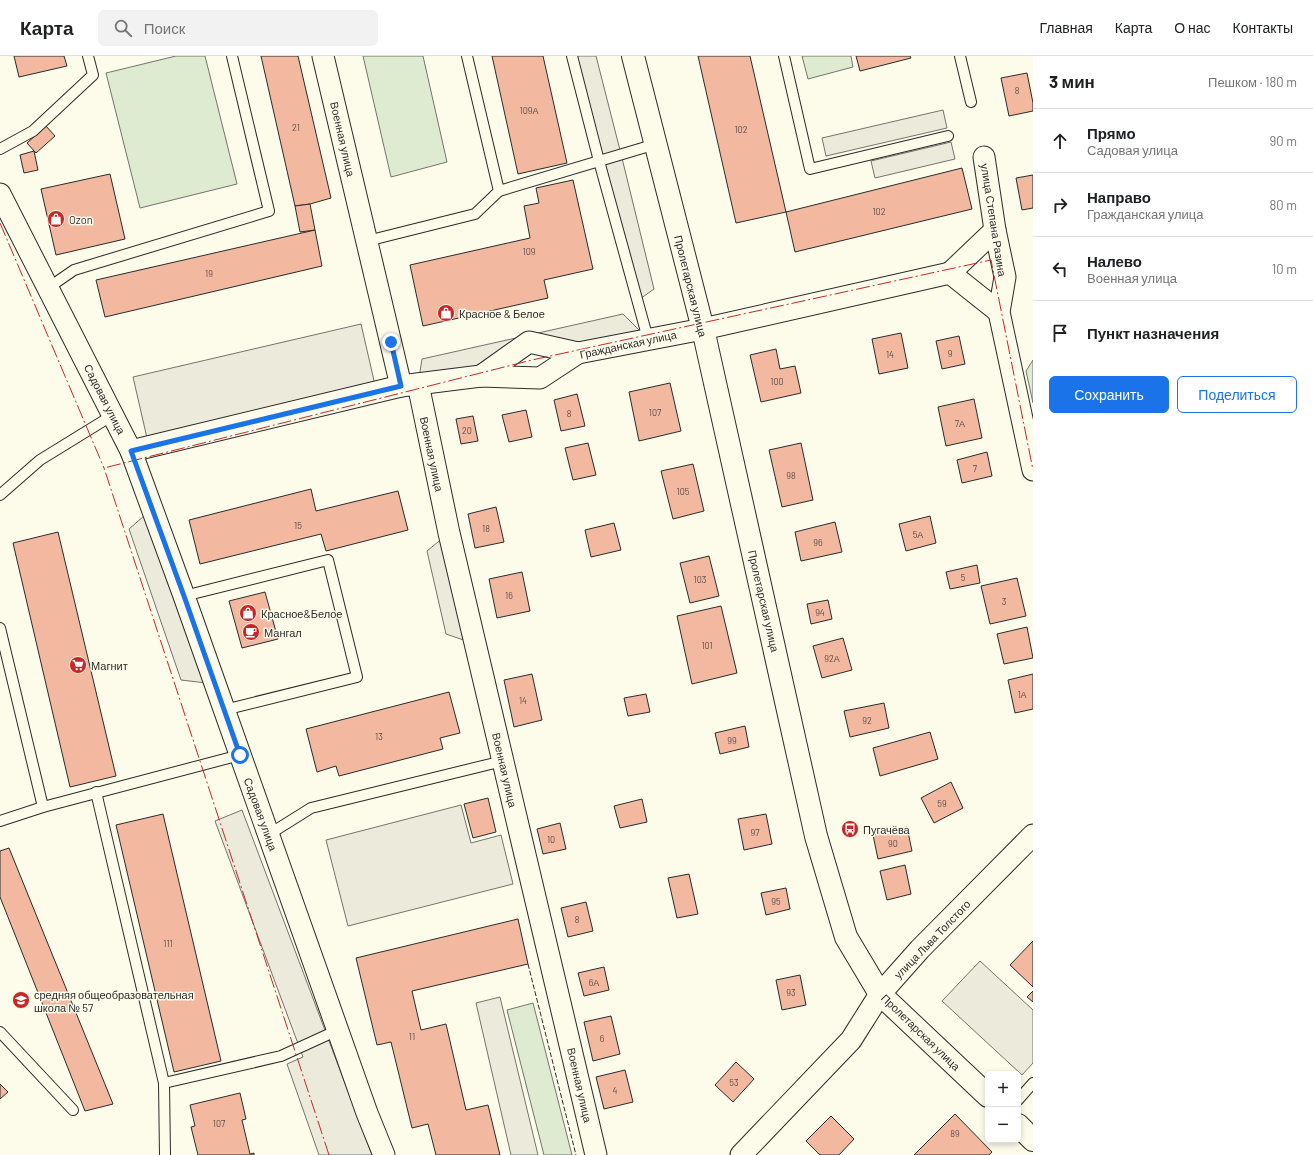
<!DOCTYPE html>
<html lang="ru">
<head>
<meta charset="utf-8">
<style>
  body { margin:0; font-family:Barlow,sans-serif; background:#f2f2f2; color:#202124 }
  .controls { position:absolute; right:12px; bottom:12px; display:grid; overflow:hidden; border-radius:6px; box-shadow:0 2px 6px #0003 }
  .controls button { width:36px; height:36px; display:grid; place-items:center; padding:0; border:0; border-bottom:1px solid #e0e0e0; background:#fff; color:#202124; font:20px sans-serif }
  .stop { position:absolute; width:12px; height:12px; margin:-9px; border:3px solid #1a73e8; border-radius:50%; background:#fff }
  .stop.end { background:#1a73e8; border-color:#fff; box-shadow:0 1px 4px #0008 }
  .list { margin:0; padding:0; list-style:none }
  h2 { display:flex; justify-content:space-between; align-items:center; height:52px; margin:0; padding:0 16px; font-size:17px }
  h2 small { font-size:13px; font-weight:400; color:#757577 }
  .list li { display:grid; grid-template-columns:26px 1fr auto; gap:12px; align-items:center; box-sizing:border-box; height:64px; padding:0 16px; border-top:1px solid #e0e0e0 }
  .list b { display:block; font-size:15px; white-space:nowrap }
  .list p { margin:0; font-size:13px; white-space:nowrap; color:#757577 }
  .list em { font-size:13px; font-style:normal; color:#757577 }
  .actions { display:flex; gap:8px; padding:12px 16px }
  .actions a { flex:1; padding:9px 0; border:1px solid #1a73e8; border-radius:6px; text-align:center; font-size:14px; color:#1a73e8 }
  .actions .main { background:#1a73e8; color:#fff }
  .icon { flex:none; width:22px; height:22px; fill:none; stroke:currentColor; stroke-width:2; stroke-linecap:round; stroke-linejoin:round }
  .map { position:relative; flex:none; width:1033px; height:1099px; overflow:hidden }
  header { display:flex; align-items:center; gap:24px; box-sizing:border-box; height:56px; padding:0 20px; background:#fff; border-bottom:1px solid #e0e0e0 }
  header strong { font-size:19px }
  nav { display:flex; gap:22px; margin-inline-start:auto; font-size:14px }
  .search { width:280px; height:36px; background:#f2f2f2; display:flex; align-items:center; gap:10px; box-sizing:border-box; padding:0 14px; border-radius:6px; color:#757577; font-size:15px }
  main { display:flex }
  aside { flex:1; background:#fff }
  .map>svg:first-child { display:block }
  .green { fill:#deebd1; stroke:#74746e }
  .parking { fill:#eceadb; stroke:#74746e }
  .building { fill:#f2b8a0; stroke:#2b2b2b }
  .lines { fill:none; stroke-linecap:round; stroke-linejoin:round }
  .service-casing { stroke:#2b2b2b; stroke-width:12 }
  .minor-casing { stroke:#2b2b2b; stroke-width:23 }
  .tertiary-casing { stroke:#2b2b2b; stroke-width:24 }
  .service { stroke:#fdfbea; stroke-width:10 }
  .minor { stroke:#fdfbea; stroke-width:21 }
  .tertiary { stroke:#fdfbea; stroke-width:22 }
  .fence { stroke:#2b2b2b; stroke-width:1; stroke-dasharray:5 2; stroke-linecap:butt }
  .power { stroke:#c62828; stroke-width:1; stroke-dasharray:14 3 2 3; stroke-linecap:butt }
  .route { stroke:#1a73e8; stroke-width:5 }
  .labels { text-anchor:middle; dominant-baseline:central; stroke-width:3; stroke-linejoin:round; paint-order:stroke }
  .number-label { font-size:9px; fill:#5d4e48 }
  .street-label { font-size:11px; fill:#2b2b2b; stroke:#fdfbea }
  .poi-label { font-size:11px; fill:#2b2b2b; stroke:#fdfbea; text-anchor:start }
</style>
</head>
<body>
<header>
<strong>Карта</strong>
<div class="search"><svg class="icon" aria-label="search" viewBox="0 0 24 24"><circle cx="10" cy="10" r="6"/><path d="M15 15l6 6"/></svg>Поиск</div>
<nav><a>Главная</a><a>Карта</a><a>О нас</a><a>Контакты</a></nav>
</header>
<main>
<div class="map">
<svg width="1033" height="1099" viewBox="0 0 1033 1099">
  <rect width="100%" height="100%" fill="#fdfbea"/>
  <!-- green -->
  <g class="green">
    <polygon points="176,0 205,0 237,128 140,152 106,17"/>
    <polygon points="363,0 423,0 447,106 391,121"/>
    <polygon points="802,0 851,0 853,11 808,23"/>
    <polygon points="1033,304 1033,347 1026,315"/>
    <polygon points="533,947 572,1099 544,1099 507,954"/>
  </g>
  <!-- parking -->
  <g class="parking">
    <polygon points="572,0 596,0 621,98 654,233 637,245"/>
    <polygon points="943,54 947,72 826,100 822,82"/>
    <polygon points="951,86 955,103 875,122 871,105"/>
    <polygon points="623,258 648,283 578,297 529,286 481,320 418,328 422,303"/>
    <polygon points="361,268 375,329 147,382 133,321"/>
    <polygon points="152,453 215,628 181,624 129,473"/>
    <polygon points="449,477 475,588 446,578 427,495"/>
    <polygon points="461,749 471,787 501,779 513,828 348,870 326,784"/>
    <polygon points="242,754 372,1099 319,1099 287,1008 303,1001 215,765"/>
    <polygon points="980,905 1033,954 1033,1007 1022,1019 942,945"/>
    <polygon points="500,941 538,1099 511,1099 476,947"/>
  </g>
  <!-- building -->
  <g class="building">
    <polygon points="14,0 64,0 67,10 19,21"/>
    <polygon points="261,0 298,0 331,142 310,148 295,150"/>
    <polygon points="492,0 543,0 567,107 518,118"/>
    <polygon points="698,0 750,0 786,156 736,167"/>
    <polygon points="856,0 910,0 911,2 860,15"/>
    <polygon points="1027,17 1033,47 1033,55 1009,60 1001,22"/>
    <polygon points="46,70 55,80 36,97 27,87"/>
    <polygon points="34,95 38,114 24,117 20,99"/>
    <polygon points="962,112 972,153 795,196 786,156"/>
    <polygon points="110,118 125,183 56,199 41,133"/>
    <polygon points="1033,119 1033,152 1022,154 1016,122"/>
    <polygon points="573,124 593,213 544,224 548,242 423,270 410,209 530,182 524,150 539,147 536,132"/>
    <polygon points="310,148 315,174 300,176 295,150"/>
    <polygon points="315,174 322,210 105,261 96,224"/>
    <polygon points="901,277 908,312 879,318 872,283"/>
    <polygon points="959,280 965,308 942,313 936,285"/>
    <polygon points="776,293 780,313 795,310 801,337 761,346 750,299"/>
    <polygon points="670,327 681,375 639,385 629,336"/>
    <polygon points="577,338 585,370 561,375 554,344"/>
    <polygon points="974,343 982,382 946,390 938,351"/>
    <polygon points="526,354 532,381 509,386 502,359"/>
    <polygon points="473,360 478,385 461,388 456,363"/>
    <polygon points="588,387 596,419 573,424 565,392"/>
    <polygon points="801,387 813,444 782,451 769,394"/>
    <polygon points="987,396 992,420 962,427 957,404"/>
    <polygon points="693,408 704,455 673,463 661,415"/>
    <polygon points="311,433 316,455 398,435 408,474 326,495 321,478 200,508 189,464"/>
    <polygon points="496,451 504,486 475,492 468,458"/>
    <polygon points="930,460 936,487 906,495 899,468"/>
    <polygon points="835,466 842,496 801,505 795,476"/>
    <polygon points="614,467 621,494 591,501 585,474"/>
    <polygon points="58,476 116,720 70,731 13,487"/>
    <polygon points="709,500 719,540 690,547 680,507"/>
    <polygon points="977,509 980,527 950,533 946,516"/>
    <polygon points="522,516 530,555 497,562 489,523"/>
    <polygon points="1017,522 1026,560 990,568 981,530"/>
    <polygon points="265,536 278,583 242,592 229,545"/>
    <polygon points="828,544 832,563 811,568 807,548"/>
    <polygon points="721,550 737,617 692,628 677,560"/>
    <polygon points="1027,571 1033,602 1004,608 997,578"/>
    <polygon points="843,582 852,614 822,622 813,590"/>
    <polygon points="532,618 542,664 514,671 504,624"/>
    <polygon points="1033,618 1033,653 1015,657 1008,624"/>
    <polygon points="449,636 460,677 440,682 443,693 339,720 336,710 317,716 306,673"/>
    <polygon points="646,638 650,656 628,660 624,642"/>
    <polygon points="884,647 889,672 850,681 844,655"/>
    <polygon points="745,670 749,691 720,698 715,677"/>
    <polygon points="930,676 938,703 880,720 873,692"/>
    <polygon points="951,726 963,752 934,767 921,742"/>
    <polygon points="488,742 496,776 473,782 464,748"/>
    <polygon points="642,743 647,766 620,772 614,750"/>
    <polygon points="163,758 221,1005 174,1016 116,769"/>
    <polygon points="766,758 772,788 744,794 738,763"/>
    <polygon points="560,767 566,793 543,798 537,773"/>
    <polygon points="907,771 912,795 878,803 873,779"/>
    <polygon points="9,792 113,1048 85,1055 0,841 0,795"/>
    <polygon points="905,809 911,838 887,844 880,815"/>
    <polygon points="689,818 698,858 677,862 668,822"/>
    <polygon points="786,832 790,853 766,859 761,837"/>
    <polygon points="586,846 593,875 568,881 561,852"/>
    <polygon points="518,863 528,908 412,935 421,974 446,968 466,1054 488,1049 500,1099 436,1099 428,1068 412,1072 391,986 377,989 356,902"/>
    <polygon points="1033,885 1033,931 1010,909"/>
    <polygon points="604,911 609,934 584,940 578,917"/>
    <polygon points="800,919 806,949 782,954 776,924"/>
    <polygon points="1033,935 1033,946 1027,941"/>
    <polygon points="611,960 620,998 593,1005 584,966"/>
    <polygon points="736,1006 754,1023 733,1046 715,1029"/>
    <polygon points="625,1014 633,1046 604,1053 596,1021"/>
    <polygon points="0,1028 8,1036 0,1043"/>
    <polygon points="240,1037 246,1063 242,1064 250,1098 254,1097 254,1099 198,1099 191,1071 195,1070 190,1049"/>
    <polygon points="955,1058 992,1096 989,1099 914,1099"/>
    <polygon points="831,1060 854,1083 839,1099 820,1099 806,1085"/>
  </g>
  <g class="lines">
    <!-- service casing -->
    <g class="service-casing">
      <g id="service">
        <polyline points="572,0 599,105 648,283"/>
        <polyline points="784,0 810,113 948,80"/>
        <polyline points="960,0 971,46"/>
        <polyline points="0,93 33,75 93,19 88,0"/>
        <polyline points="499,135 656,88"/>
        <polyline points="367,185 475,158 499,135 467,0"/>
        <polyline points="48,232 74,214 269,155 232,0"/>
        <polyline points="0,439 40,404 113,359"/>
        <polyline points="184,540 328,504 357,621 224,654"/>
        <polyline points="0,572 43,751 240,699"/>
        <polyline points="96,736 164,1027 165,1099"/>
        <polyline points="0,765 43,751"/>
        <polyline points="268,779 311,752 503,705"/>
        <polyline points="0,976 73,1054"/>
        <polyline points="164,1027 281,1000 338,974"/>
        <polyline points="1018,1044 1033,1027"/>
      </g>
    </g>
    <!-- minor casing -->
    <g class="minor-casing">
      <g id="minor">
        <polyline points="323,0 401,330"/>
        <polyline points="984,101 995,174 1005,221 999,256 1033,414"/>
        <polyline points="0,138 131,395 184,540 367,1057 384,1099"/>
        <polyline points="950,217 995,174"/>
        <polyline points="481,320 529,286 578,297"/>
        <polyline points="418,328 449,477 596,1099"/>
        <polyline points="131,395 401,330 481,320 540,322 578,297 703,273 950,217 999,256"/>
        <polyline points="741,1099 851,984 880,938 920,893 1033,779"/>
      </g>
    </g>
    <!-- tertiary casing -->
    <g class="tertiary-casing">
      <g id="tertiary">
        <polyline points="633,0 703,273 816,780 846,881 880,938 988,1040"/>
        <polyline points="1018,1069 1033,1084"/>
      </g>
    </g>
    <!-- service -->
    <use href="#service" class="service"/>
    <!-- minor -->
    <use href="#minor" class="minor"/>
    <!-- tertiary -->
    <use href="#tertiary" class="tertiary"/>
    <!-- fence -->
    <polyline class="fence" points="528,908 576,1099"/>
    <!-- power -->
    <g class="power">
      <polyline points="0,167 104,412"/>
      <polyline points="329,1099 104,412 532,304 991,204 1033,414"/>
    </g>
  </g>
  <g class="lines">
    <!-- route -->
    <polyline class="route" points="240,699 184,540 131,395 401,330 391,286"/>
  </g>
  <!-- icons -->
  <defs>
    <g id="shop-disc" transform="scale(0.9)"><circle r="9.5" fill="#c62828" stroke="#fdfbea"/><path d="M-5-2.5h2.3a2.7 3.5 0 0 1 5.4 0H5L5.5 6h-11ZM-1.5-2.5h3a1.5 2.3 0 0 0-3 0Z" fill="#fff"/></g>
    <g id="cafe-disc" transform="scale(0.9)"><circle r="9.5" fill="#c62828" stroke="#fdfbea"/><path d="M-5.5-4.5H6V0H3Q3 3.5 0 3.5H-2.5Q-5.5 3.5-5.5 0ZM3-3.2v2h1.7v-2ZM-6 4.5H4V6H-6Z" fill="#fff"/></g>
    <g id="supermarket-disc" transform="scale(0.9)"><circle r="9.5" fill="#c62828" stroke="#fdfbea"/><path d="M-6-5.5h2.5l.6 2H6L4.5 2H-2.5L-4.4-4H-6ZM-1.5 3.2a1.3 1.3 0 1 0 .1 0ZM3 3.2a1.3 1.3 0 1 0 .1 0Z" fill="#fff"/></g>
    <g id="bus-disc" transform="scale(0.9)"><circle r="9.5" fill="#c62828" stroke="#fdfbea"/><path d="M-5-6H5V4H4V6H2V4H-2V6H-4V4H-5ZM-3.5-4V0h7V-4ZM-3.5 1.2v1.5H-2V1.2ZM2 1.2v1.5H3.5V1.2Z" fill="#fff"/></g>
    <g id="school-disc" transform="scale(0.9)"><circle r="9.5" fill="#c62828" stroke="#fdfbea"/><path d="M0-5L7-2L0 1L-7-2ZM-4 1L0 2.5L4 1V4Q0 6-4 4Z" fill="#fff"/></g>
  </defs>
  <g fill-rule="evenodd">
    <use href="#shop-disc" x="56" y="163"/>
    <use href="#shop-disc" x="446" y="257"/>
    <use href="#shop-disc" x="248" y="557"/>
    <use href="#cafe-disc" x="251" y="576"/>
    <use href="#supermarket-disc" x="78" y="609"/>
    <use href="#bus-disc" x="850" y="773"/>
    <use href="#school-disc" x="21" y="944"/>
  </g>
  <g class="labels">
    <!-- number labels -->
    <g class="number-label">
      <text x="1017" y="34">8</text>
      <text x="529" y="54">109А</text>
      <text x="296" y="71">21</text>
      <text x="741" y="73">102</text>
      <text x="879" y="155">102</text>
      <text x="529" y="195">109</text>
      <text x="209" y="217">19</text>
      <text x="950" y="297">9</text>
      <text x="890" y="298">14</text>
      <text x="777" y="325">100</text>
      <text x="655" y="356">107</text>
      <text x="569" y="357">8</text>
      <text x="960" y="367">7А</text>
      <text x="467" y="374">20</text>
      <text x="975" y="412">7</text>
      <text x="791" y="419">98</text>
      <text x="683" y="435">105</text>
      <text x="298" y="469">15</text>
      <text x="486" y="472">18</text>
      <text x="918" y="478">5А</text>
      <text x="818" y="486">96</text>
      <text x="963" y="521">5</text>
      <text x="700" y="523">103</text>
      <text x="509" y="539">16</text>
      <text x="1004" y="545">3</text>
      <text x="820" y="556">94</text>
      <text x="707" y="589">101</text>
      <text x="832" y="602">92А</text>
      <text x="1022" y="638">1А</text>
      <text x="523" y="644">14</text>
      <text x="867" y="664">92</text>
      <text x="379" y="680">13</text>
      <text x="732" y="684">99</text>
      <text x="942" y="747">59</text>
      <text x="755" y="776">97</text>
      <text x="551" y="783">10</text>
      <text x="893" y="787">90</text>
      <text x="776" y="845">95</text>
      <text x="577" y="863">8</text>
      <text x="168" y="887">111</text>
      <text x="594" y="926">6А</text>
      <text x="791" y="936">93</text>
      <text x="412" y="980">11</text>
      <text x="602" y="982">6</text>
      <text x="734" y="1026">53</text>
      <text x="615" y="1034">4</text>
      <text x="219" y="1067">107</text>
      <text x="955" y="1077">89</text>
    </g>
    <!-- street labels -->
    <g class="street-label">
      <text transform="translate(343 83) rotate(77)">Военная улица</text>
      <text transform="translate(994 164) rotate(81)">улица Степана Разина</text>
      <text transform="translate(691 230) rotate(76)">Пролетарская улица</text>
      <text transform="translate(628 288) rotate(-12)">Гражданская улица</text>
      <text transform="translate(105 343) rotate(63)">Садовая улица</text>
      <text transform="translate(432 398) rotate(78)">Военная улица</text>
      <text transform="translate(764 545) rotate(77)">Пролетарская улица</text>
      <text transform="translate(505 714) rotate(77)">Военная улица</text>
      <text transform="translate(261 758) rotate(70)">Садовая улица</text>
      <text transform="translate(932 883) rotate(-46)">улица Льва Толстого</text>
      <text transform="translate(921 976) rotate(44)">Пролетарская улица</text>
      <text transform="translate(580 1029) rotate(77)">Военная улица</text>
    </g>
    <!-- poi labels -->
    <g class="poi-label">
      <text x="69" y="163">Ozon</text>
      <text x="459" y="257">Красное &amp; Белое</text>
      <text x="261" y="557">Красное&amp;Белое</text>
      <text x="264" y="576">Мангал</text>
      <text x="91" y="609">Магнит</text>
      <text x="863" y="773">Пугачёва</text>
      <text x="34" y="938">средняя общеобразовательная<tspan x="34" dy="13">школа № 57</tspan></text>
    </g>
  </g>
</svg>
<div class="controls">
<button>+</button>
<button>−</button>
</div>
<div class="stop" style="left:240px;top:699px"></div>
<div class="stop end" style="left:391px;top:286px"></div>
</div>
<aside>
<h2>3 мин<small>Пешком · 180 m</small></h2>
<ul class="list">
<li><svg class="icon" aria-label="ahead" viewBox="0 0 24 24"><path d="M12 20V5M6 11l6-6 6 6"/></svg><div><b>Прямо</b><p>Садовая улица</p></div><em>90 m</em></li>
<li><svg class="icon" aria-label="right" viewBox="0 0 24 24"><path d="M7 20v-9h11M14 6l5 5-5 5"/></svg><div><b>Направо</b><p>Гражданская улица</p></div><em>80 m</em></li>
<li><svg class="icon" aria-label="left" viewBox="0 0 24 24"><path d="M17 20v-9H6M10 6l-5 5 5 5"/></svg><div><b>Налево</b><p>Военная улица</p></div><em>10 m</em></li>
<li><svg class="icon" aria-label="arrive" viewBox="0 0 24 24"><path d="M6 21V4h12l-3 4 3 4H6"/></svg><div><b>Пункт назначения</b></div></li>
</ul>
<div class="actions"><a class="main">Сохранить</a><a>Поделиться</a></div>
</aside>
</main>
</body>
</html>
